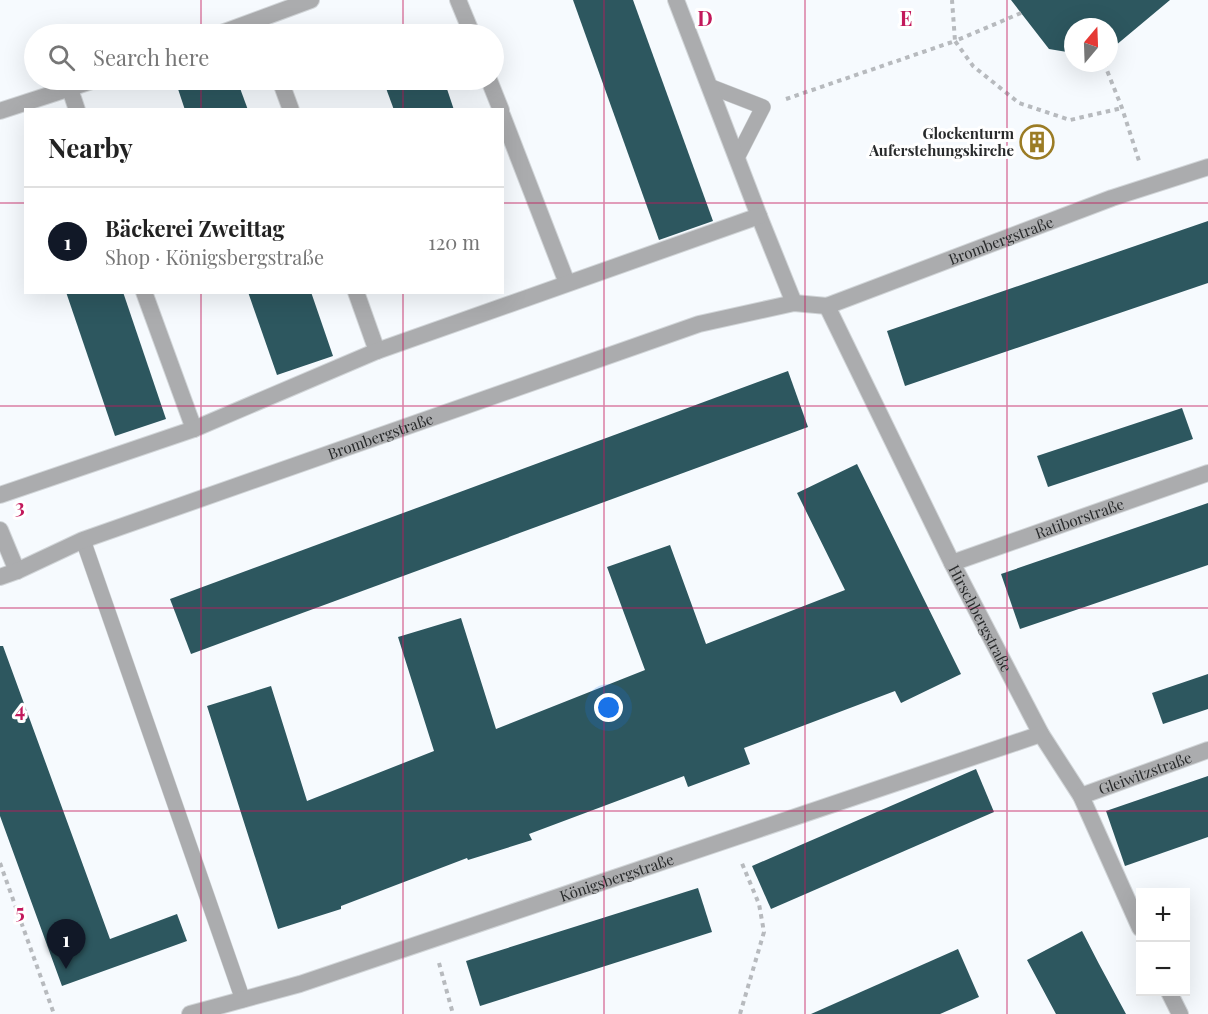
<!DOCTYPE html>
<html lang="en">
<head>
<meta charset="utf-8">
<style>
  body { margin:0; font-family:"Playfair Display",serif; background:#f2f2f2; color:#222 }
  .controls { position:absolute; right:18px; bottom:18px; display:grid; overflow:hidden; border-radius:0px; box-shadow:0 6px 24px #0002 }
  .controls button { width:54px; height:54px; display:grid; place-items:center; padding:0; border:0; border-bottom:2px solid #e0e0e0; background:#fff; color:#222; font:30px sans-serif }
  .compass { position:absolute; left:1064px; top:18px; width:54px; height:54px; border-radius:50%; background:#fff; box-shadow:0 6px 24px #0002; rotate:19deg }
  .you { position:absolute; left:609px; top:708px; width:21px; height:21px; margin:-15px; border:4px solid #fff; border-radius:50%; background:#1a73e8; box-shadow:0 0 0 9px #1a73e833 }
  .badge { display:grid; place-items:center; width:39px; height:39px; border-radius:50%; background:#111827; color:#fff; font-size:20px; font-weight:700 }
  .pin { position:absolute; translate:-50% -50px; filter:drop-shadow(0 2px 3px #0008) }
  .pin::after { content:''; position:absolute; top:32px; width:21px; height:18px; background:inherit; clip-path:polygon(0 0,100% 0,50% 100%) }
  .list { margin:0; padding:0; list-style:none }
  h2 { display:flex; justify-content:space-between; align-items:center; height:78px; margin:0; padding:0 24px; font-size:26px }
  h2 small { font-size:20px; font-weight:400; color:#767676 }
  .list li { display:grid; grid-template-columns:39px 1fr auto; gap:18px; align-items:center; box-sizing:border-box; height:108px; padding:0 24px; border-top:2px solid #e0e0e0 }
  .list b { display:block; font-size:22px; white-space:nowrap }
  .list p { margin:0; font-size:20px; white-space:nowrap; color:#767676 }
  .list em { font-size:20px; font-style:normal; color:#767676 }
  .icon { flex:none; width:33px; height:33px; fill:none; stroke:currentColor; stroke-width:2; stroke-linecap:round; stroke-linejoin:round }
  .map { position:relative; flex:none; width:1208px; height:1014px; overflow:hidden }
  .search { position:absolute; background:#fff; box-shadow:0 6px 24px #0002; left:24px; top:24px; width:480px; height:66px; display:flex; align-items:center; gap:15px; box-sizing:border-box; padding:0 21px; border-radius:33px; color:#767676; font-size:22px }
  .panel { position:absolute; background:#fff; box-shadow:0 6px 24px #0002; left:24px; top:108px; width:480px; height:186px; border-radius:0px }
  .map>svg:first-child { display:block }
  .building { fill:#2d575f }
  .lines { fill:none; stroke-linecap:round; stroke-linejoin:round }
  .service-casing { stroke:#d1d5d8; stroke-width:16 }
  .minor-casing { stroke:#d1d5d8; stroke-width:18 }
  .path { stroke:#b7babe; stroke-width:4; stroke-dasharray:4.5 4.5; stroke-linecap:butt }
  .service { stroke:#abacae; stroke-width:15 }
  .minor { stroke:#abacae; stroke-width:16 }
  .grid { fill:none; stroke:#c2185b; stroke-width:1.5; stroke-opacity:0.55 }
  .labels { text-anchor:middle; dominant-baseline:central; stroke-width:6; stroke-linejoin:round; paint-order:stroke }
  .poi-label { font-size:15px; font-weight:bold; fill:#282a2b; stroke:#fff; text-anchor:end }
  .street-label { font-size:15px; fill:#282a2b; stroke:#fff }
  .grid-label { font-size:20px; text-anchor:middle; font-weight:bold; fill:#c2185b; stroke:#fff; stroke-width:6; stroke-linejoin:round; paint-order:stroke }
</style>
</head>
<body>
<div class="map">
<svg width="1208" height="1014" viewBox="0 0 1208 1014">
  <rect width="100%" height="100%" fill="#f6fafe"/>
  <!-- building -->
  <g class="building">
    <polygon points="573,0 633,0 713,221 659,240"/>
    <polygon points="1011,0 1170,0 1109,51 1109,27 1073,27 1073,53 1049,49"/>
    <polygon points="175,80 237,80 248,110 185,110"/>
    <polygon points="383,80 444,80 454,110 394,110"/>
    <polygon points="1208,221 1208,283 905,386 887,331"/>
    <polygon points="66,292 123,292 166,419 115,436"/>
    <polygon points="248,292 311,292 333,356 277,375"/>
    <polygon points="788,371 808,427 191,654 170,599"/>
    <polygon points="1182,408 1193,439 1048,487 1037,456"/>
    <polygon points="857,464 961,674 901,703 895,691 744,748 750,764 688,787 684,776 529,834 532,840 468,860 467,858 341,906 341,909 278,929 207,706 271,686 307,801 434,751 398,637 461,618 496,729 645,670 607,567 670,545 706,644 845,590 797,493"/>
    <polygon points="1208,503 1208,565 1020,629 1001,574"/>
    <polygon points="0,646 3,646 110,939 177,914 187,941 62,986 0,816"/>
    <polygon points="1208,674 1208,709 1163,724 1152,693"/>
    <polygon points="976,769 994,812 771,909 752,866"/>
    <polygon points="1208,776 1208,837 1125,866 1106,811"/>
    <polygon points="698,888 712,932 480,1006 466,961"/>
    <polygon points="1082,931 1099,964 1126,1014 1056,1014 1027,960"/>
    <polygon points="958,949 979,997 940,1014 811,1014"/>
  </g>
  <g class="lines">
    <!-- service casing -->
    <g class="service-casing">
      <g id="service">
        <polyline points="709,86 763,107 737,158"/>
        <polyline points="83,540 243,1000"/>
      </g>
    </g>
    <!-- minor casing -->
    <g class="minor-casing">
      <g id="minor">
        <polyline points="458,0 472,34"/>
        <polyline points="676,0 759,216 794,303"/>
        <polyline points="259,20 264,34"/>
        <polyline points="219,34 311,0"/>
        <polyline points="280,80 291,110"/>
        <polyline points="489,80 501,110"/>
        <polyline points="70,89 77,110"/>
        <polyline points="0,111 95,80"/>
        <polyline points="502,115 567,283"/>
        <polyline points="144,292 194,429"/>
        <polyline points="356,292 377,351"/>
        <path id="s1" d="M 827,306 L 952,563 L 1041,734 L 1081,796 L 1140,928"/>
        <polyline points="0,495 194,429 377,351 759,216"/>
        <polyline points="0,530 17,571"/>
        <path id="s2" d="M 952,563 L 1208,473"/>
        <path id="s3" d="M 0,577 L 17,571 L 83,540 L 699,324 L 794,303 L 827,306 L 1112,198 L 1208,167"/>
        <path id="s4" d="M 1081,796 L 1208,750"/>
        <polyline points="1169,992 1180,1014"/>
        <path id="s5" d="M 190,1014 L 300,984 L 1041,734"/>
      </g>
    </g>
    <!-- path -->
    <g class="path">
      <polyline points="1021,13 955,41 973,66 1019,103 1070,120 1122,108"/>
      <polyline points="1104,63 1122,108 1140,164"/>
      <polyline points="786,99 955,41 952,0"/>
      <polyline points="0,863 54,1014"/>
      <polyline points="439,963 453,1014"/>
      <polyline points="740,1014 764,932 759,904 741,861"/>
    </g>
    <!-- service -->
    <use href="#service" class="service"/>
    <!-- minor -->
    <use href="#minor" class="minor"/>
  </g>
  <!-- grid -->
  <path class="grid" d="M 201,0 L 201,34M 403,0 L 403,34M 604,0 L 604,1014M 805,0 L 805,1014M 1007,0 L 1007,1014M 201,80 L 201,110M 403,80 L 403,110M 0,203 L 26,203M 502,203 L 1208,203M 201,292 L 201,1014M 403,292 L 403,1014M 0,406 L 1208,406M 0,608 L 1208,608M 0,811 L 1208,811"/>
  <!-- icons -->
  <defs>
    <g id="building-ring" transform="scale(1.725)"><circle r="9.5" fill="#fff" stroke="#9b7c25" stroke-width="1.5"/><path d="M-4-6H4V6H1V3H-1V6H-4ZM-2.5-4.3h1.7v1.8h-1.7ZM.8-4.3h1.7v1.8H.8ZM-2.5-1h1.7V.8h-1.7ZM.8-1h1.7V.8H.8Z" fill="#9b7c25"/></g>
  </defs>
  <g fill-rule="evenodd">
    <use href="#building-ring" x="1037" y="142"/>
  </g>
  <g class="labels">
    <!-- poi labels -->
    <g class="poi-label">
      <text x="1014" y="133">Glockenturm<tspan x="1014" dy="17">Auferstehungskirche</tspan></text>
    </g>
    <!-- street labels -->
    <g class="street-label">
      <text stroke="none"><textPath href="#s3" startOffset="1060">Brombergstraße</textPath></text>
      <text stroke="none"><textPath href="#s3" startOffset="406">Brombergstraße</textPath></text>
      <text stroke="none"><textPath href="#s2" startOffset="135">Ratiborstraße</textPath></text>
      <text stroke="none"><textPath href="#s1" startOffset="348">Hirschbergstraße</textPath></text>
      <text stroke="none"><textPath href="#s4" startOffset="68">Gleiwitzstraße</textPath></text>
      <text stroke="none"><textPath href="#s5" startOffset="448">Königsbergstraße</textPath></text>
    </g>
  </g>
  <g class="grid-label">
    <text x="705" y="26">D</text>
    <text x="906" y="26">E</text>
    <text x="20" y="514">3</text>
    <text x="20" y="717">4</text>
    <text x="20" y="919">5</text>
  </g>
</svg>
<div class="controls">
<button>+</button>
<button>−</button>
</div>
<svg class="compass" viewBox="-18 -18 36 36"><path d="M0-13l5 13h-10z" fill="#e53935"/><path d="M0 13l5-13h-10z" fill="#767676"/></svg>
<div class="you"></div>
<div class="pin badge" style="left:66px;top:969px">1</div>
<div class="search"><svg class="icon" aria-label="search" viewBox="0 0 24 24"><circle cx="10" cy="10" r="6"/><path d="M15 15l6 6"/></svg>Search here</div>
<section class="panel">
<h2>Nearby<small></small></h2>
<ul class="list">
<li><span class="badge">1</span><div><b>Bäckerei Zweittag</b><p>Shop · Königsbergstraße</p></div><em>120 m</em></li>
</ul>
</section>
</div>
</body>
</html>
